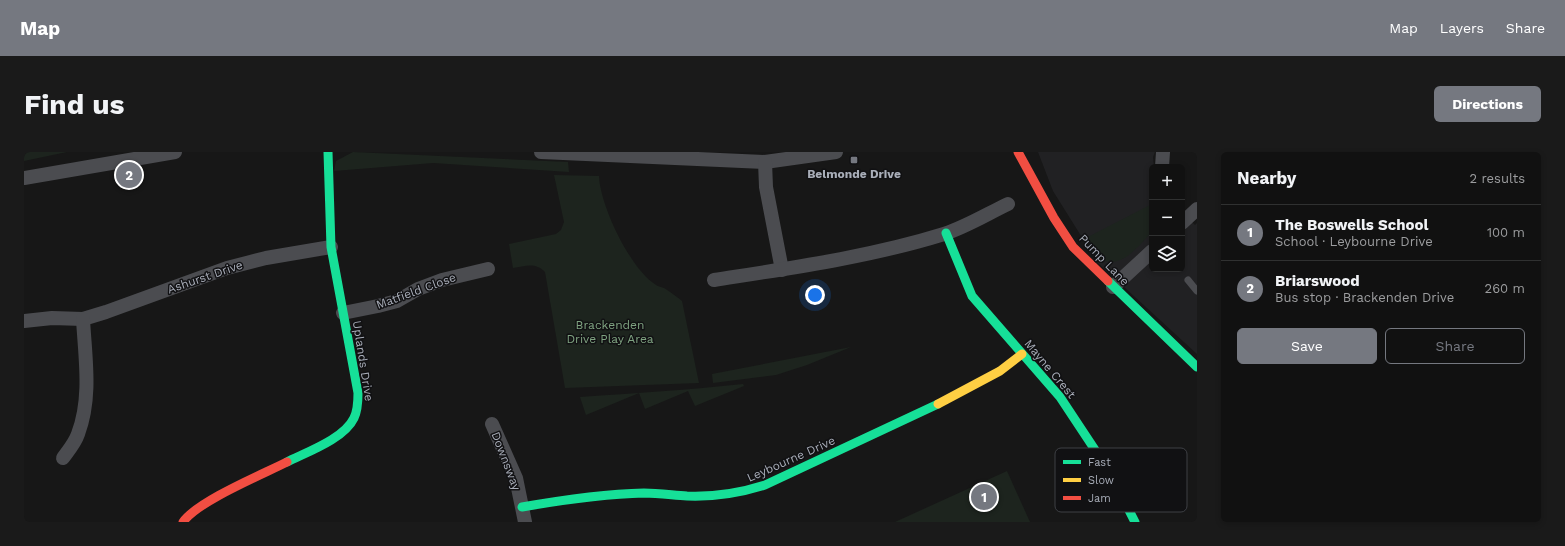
<!DOCTYPE html>
<html lang="en">
<head>
<meta charset="utf-8">
<style>
  body { margin:0; font-family:"Work Sans",sans-serif; background:#1a1a1a; color:#f1f3f6 }
  .controls { position:absolute; right:12px; top:12px; display:grid; overflow:hidden; border-radius:6px; box-shadow:0 2px 6px #0003 }
  .controls button { width:36px; height:36px; display:grid; place-items:center; padding:0; border:0; border-bottom:1px solid #303131; background:#111; color:#f1f3f6; font:20px sans-serif }
  .you { position:absolute; left:791px; top:143px; width:14px; height:14px; margin:-10px; border:3px solid #fff; border-radius:50%; background:#1a73e8; box-shadow:0 0 0 6px #1a73e833 }
  .badge { display:grid; place-items:center; width:26px; height:26px; border-radius:50%; background:#757880; color:#fff; font-size:13px; font-weight:700 }
  .pin { position:absolute; translate:-50% -50%; border:2px solid #fff; box-shadow:0 1px 4px #0006 }
  .list { margin:0; padding:0; list-style:none }
  h2 { display:flex; justify-content:space-between; align-items:center; height:52px; margin:0; padding:0 16px; font-size:17px }
  h2 small { font-size:13px; font-weight:400; color:#9c9d9f }
  .list li { display:grid; grid-template-columns:26px 1fr auto; gap:12px; align-items:center; box-sizing:border-box; height:56px; padding:0 16px; border-top:1px solid #303131 }
  .list b { display:block; font-size:15px; white-space:nowrap }
  .list p { margin:0; font-size:13px; white-space:nowrap; color:#9c9d9f }
  .list em { font-size:13px; font-style:normal; color:#9c9d9f }
  .actions { display:flex; gap:8px; padding:12px 16px }
  .actions a { flex:1; padding:9px 0; border:1px solid #757880; border-radius:6px; text-align:center; font-size:14px; color:#757880 }
  .actions .main { background:#757880; color:#fff }
  .icon { flex:none; width:22px; height:22px; fill:none; stroke:currentColor; stroke-width:2; stroke-linecap:round; stroke-linejoin:round }
  .map { position:relative; flex:none; width:1173px; height:370px; overflow:hidden; border-radius:6px }
  header { display:flex; align-items:center; gap:24px; box-sizing:border-box; height:56px; padding:0 20px; background:#757880; color:#fff }
  header strong { font-size:19px }
  nav { display:flex; gap:22px; margin-inline-start:auto; font-size:14px }
  .intro { display:flex; align-items:center; justify-content:space-between; box-sizing:border-box; height:96px; padding:0 24px }
  h1 { margin:0; font-size:28px }
  .button { padding:10px 18px; border-radius:6px; background:#757880; color:#fff; font-size:14px; font-weight:700 }
  main { display:flex; gap:24px; padding:0 24px }
  aside { flex:1; background:#111; border-radius:6px; box-shadow:0 2px 6px #0003 }
  .map>svg:first-child { display:block }
  .built { fill:#212123 }
  .green { fill:#1d241e }
  .lines { fill:none; stroke-linecap:round; stroke-linejoin:round }
  .lane { stroke:#4b4c50; stroke-width:7 }
  .street { stroke:#4b4c50; stroke-width:14 }
  .fast { stroke:#16e098; stroke-width:9 }
  .slow { stroke:#ffcf43; stroke-width:9 }
  .jam { stroke:#f24e42; stroke-width:9 }
  .poi-dot { fill:#757880; stroke:#111113; stroke-width:1.5 }
  .labels { text-anchor:middle; dominant-baseline:central; stroke-width:3; stroke-linejoin:round; paint-order:stroke }
  .poi-label { font-size:12px; font-weight:bold; fill:#a8adb8; stroke:#111113 }
  .street-label { font-size:12px; fill:#a8adb8; stroke:#111113 }
  .park-label { font-size:12px; fill:#7fa381; stroke:#111113 }
  .key { fill:#111113; stroke:#3e4045; stroke-width:1 }
  .key-label { font-size:11px; fill:#a8adb8 }
</style>
</head>
<body>
<header>
<strong>Map</strong>
<nav><a>Map</a><a>Layers</a><a>Share</a></nav>
</header>
<div class="intro"><h1>Find us</h1><a class="button">Directions</a></div>
<main>
<div class="map">
<svg width="1173" height="370" viewBox="0 0 1173 370">
  <rect width="100%" height="100%" fill="#171717"/>
  <!-- built -->
  <polygon class="built" points="1014,0 1131,0 1129,5 1130,15 1128,15 1128,117 1158,117 1158,60 1171,73 1173,71 1173,202 1074,111 1029,39"/>
  <!-- green -->
  <g class="green">
    <polygon points="0,0 43,0 0,9"/>
    <polygon points="329,0 544,10 545,20 409,11 310,19 312,9"/>
    <path d="M 530,23 L 575,24 C 576,53 606,117 632,133 C 635,135 640,135 643,138 C 648,141 653,145 658,149 L 675,231 L 541,236 L 521,120 C 512,110 501,114 489,116 L 485,92 L 532,82 L 537,78 L 540,70 Z"/>
    <path d="M 1128,52 L 1128,80 C 1114,94 1098,118 1076,107 C 1069,104 1063,94 1058,88 Z"/>
    <polygon points="827,195 783,213 752,223 689,231 688,222"/>
    <path d="M 719,232 L 720,234 L 671,254 L 664,239 L 621,257 L 615,241 L 562,263 L 556,245 C 611,241 665,238 719,232 Z"/>
    <polygon points="983,319 1006,370 871,370"/>
  </g>
  <g class="lines">
    <!-- lane -->
    <polyline class="lane" points="1164,128 1173,139"/>
    <!-- street -->
    <g class="street">
      <polyline points="517,0 741,10 812,0"/>
      <polyline points="741,10 742,35 758,118"/>
      <polyline points="1138,15 1139,0"/>
      <polyline points="0,26 151,0"/>
      <polyline points="1158,71 1173,57"/>
      <path d="M 690,128 C 767,116 846,105 920,82 C 942,75 963,62 984,52"/>
      <polyline points="1089,135 1128,99"/>
      <polyline points="319,161 354,154 373,149 394,137 418,128 464,117"/>
      <polyline points="0,169 28,166 59,167 82,160 203,116 242,106 307,95"/>
      <polyline points="468,272 492,326 501,370"/>
      <path d="M 39,306 C 44,299 51,291 54,282 C 68,245 61,205 59,167"/>
    </g>
    <!-- fast -->
    <g class="fast">
      <polyline points="922,81 948,144 1036,245 1085,319 1111,370"/>
      <polyline points="1084,129 1173,215"/>
      <path d="M 263,310 C 283,300 320,287 330,266 C 334,258 334,249 334,241 L 307,95 L 304,0"/>
      <path d="M 498,355 C 538,348 579,342 620,341 C 634,341 648,343 663,344 C 689,345 716,341 741,333 L 914,252"/>
    </g>
    <!-- slow -->
    <polyline class="slow" points="914,252 976,219 998,202"/>
    <!-- jam -->
    <g class="jam">
      <polyline points="994,0 1030,66 1049,95 1084,129"/>
      <path d="M 159,370 C 174,349 237,323 263,310"/>
    </g>
  </g>
  <!-- markers -->
  <rect class="poi-dot" x="826" y="4" width="8" height="8" rx="2"/>
  <g class="labels">
    <!-- poi labels -->
    <g class="poi-label">
      <text x="830" y="22">Belmonde Drive</text>
    </g>
    <!-- street labels -->
    <g class="street-label">
      <text transform="translate(1080 108) rotate(46)">Pump Lane</text>
      <text transform="translate(181 125) rotate(-19)">Ashurst Drive</text>
      <text transform="translate(392 139) rotate(-20)">Matfield Close</text>
      <text transform="translate(339 209) rotate(81)">Uplands Drive</text>
      <text transform="translate(1026 217) rotate(50)">Mayne Crest</text>
      <text transform="translate(767 307) rotate(-24)">Leybourne Drive</text>
      <text transform="translate(482 309) rotate(69)">Downsway</text>
    </g>
    <!-- park labels -->
    <g class="park-label">
      <text x="586" y="173">Brackenden<tspan x="586" dy="14">Drive Play Area</tspan></text>
    </g>
  </g>
  <!-- legend -->
  <rect x="1031" y="296" width="132" height="64" rx="6" class="key"/>
  <rect x="1039" y="308" width="18" height="4" fill="#16e098"/>
  <rect x="1039" y="326" width="18" height="4" fill="#ffcf43"/>
  <rect x="1039" y="344" width="18" height="4" fill="#f24e42"/>
  <g class="key-label">
    <text x="1064" y="314">Fast</text>
    <text x="1064" y="332">Slow</text>
    <text x="1064" y="350">Jam</text>
  </g>
</svg>
<div class="controls">
<button>+</button>
<button>−</button>
<button><svg class="icon" aria-label="layers" viewBox="0 0 24 24"><path d="M12 4l9 5-9 5-9-5zM3 14l9 5 9-5"/></svg></button>
</div>
<div class="you"></div>
<div class="pin badge" style="left:960px;top:345px">1</div>
<div class="pin badge" style="left:105px;top:23px">2</div>
</div>
<aside>
<h2>Nearby<small>2 results</small></h2>
<ul class="list">
<li><span class="badge">1</span><div><b>The Boswells School</b><p>School · Leybourne Drive</p></div><em>100 m</em></li>
<li><span class="badge">2</span><div><b>Briarswood</b><p>Bus stop · Brackenden Drive</p></div><em>260 m</em></li>
</ul>
<div class="actions"><a class="main">Save</a><a>Share</a></div>
</aside>
</main>
</body>
</html>
